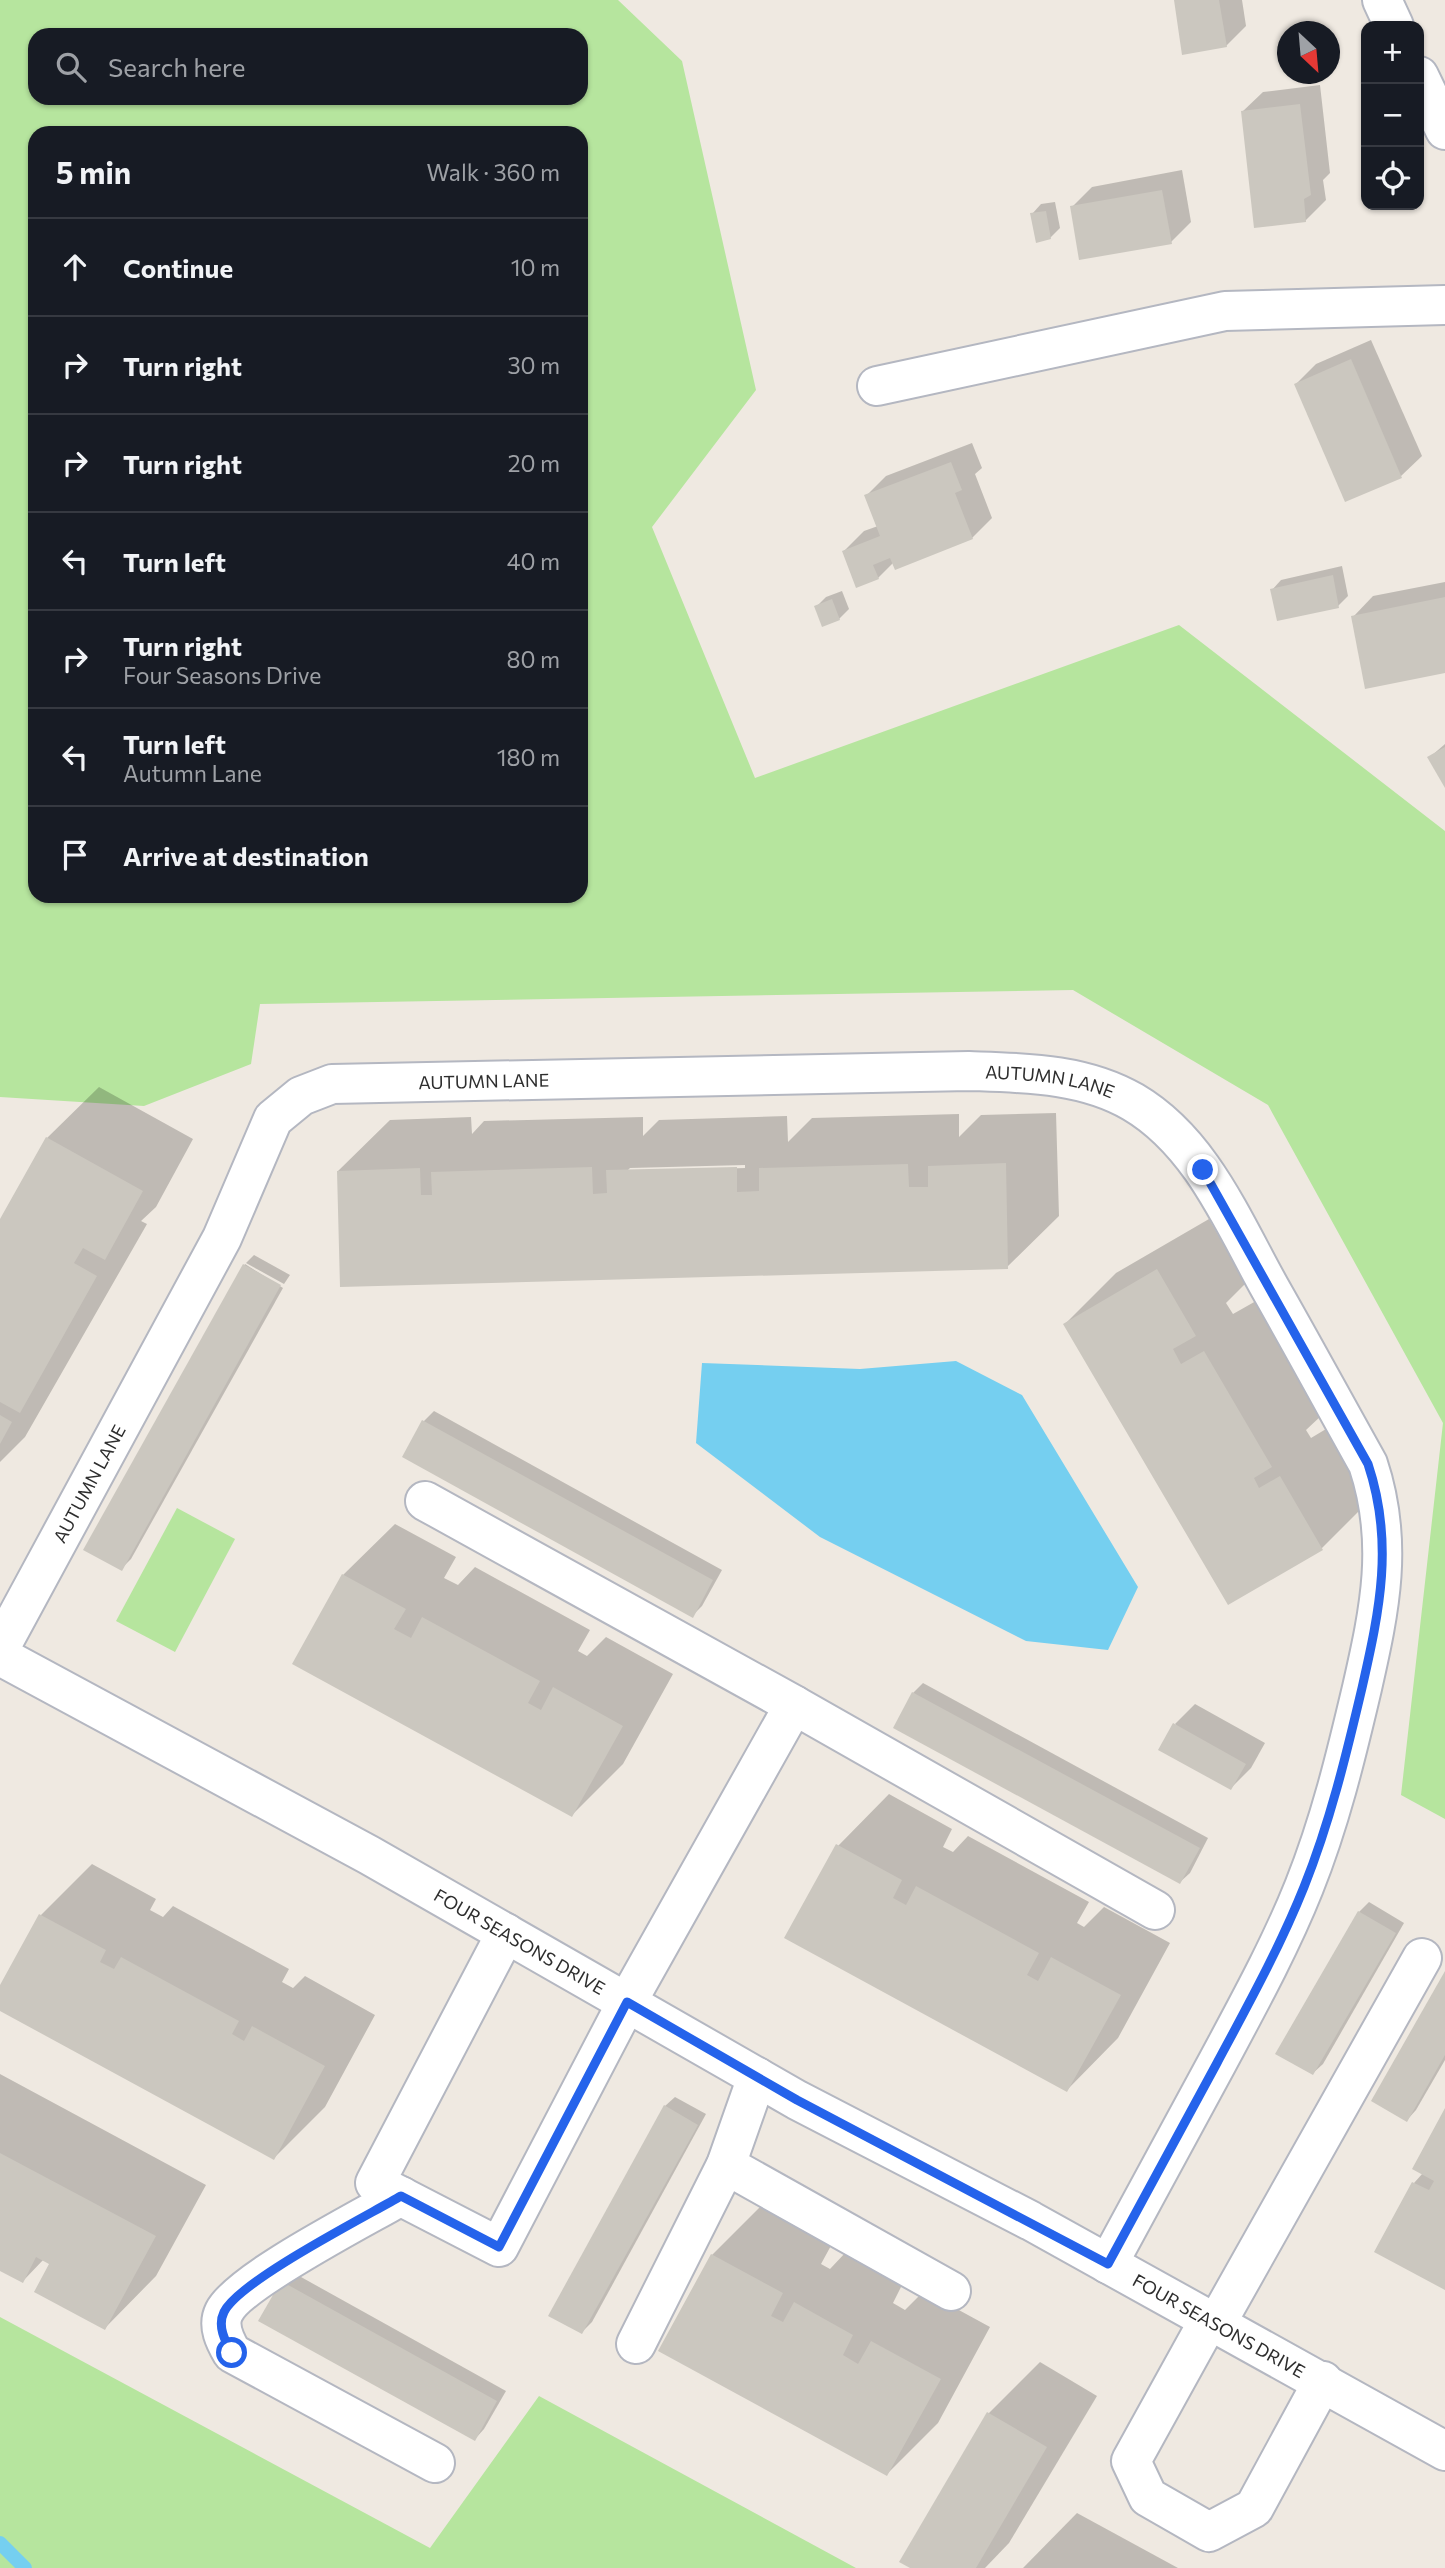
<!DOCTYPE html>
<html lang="en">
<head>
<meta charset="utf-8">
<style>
  body { margin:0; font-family:Commissioner,sans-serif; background:#20242c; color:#f1f3f6 }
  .controls { position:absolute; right:21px; top:21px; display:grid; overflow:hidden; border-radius:14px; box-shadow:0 2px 5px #0004 }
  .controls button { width:63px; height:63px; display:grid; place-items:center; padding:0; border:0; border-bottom:2px solid #363941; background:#171b24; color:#f1f3f6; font:35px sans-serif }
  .compass { position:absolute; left:1277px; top:21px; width:63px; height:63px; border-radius:50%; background:#171b24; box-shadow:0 2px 5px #0004; rotate:154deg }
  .stop { position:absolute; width:21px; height:21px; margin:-16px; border:5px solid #2563eb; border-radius:50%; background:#fff }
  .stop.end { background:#2563eb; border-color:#fff; box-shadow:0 2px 7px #0008 }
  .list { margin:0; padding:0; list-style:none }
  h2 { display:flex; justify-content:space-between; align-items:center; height:91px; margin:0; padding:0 28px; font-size:30px }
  h2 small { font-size:23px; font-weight:400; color:#9ea1a6 }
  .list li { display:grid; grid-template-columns:46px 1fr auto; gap:21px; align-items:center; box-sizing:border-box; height:98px; padding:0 28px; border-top:2px solid #363941 }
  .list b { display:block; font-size:26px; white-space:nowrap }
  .list p { margin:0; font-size:23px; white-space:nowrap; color:#9ea1a6 }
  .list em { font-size:23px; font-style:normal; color:#9ea1a6 }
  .icon { flex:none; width:38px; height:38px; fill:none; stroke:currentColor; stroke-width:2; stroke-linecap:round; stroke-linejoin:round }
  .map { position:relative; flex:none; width:1445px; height:2568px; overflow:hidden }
  .search { position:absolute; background:#171b24; box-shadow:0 2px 5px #0004; left:28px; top:28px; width:560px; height:77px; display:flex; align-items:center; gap:18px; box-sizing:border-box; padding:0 24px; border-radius:21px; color:#9ea1a6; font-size:26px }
  .panel { position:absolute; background:#171b24; box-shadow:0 2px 5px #0004; left:28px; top:126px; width:560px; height:777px; border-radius:21px }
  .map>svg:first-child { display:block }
  .green { fill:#b6e59e; fill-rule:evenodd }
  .water { fill:#75cff0 }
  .shadow { fill:#0003; fill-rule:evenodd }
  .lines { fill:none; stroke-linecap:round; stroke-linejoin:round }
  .stream { stroke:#75cff0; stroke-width:14 }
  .building { fill:#cbc7bf }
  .minor-casing { stroke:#b4b7c1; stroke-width:42 }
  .minor { stroke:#fff; stroke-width:38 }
  .route { stroke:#2563eb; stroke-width:9 }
  .labels { text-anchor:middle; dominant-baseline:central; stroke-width:5; stroke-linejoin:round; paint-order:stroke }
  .street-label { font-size:18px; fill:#2e2e2e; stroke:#fff }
</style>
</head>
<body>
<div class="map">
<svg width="1445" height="2568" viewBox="0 0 1445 2568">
  <rect width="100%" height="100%" fill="#efe9e1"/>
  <!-- green -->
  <g class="green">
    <path d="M 0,0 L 618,0 L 682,61 L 756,390 L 652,527 L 755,778 L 1179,625 L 1445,831 L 1445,1819 L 1401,1795 L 1443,1423 L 1268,1105 L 1073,990 L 260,1004 L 251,1064 L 144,1106 L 0,1097 ZM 35,35 L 581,35 L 581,98 L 35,98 ZM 35,133 L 581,133 L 581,896 L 35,896 Z"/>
    <polygon points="177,1508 235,1539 175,1652 116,1621"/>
    <polygon points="0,2317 430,2548 539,2396 856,2568 0,2568"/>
  </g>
  <!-- water -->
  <polygon class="water" points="956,1361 1022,1395 1138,1587 1108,1650 1026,1641 820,1537 696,1443 702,1363 860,1369"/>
  <!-- shadow -->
  <g class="shadow">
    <polygon points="1175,0 1242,0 1246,26 1226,46"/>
    <polygon points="1320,85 1330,173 1323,180 1326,200 1305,221 1242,112 1263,92"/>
    <polygon points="1182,170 1191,222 1171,242 1072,207 1092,187"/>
    <polygon points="1055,202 1060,228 1050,238 1032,214 1041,204"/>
    <polygon points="1371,340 1422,456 1401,476 1346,500 1296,384 1316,364"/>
    <polygon points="972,443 982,468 975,474 992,518 972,538 894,562 878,578 844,551 864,531 878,526 866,496 886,476"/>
    <polygon points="1342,566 1348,596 1338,606 1272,590 1281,580"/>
    <polygon points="1445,582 1445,671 1353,617 1373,596"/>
    <polygon points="842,591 849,609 839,619 816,607 826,597"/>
    <polygon points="1445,744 1445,784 1430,757"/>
    <polygon points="99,1087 193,1139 156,1207 141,1221 147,1224 25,1437 0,1462 0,1223 47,1138"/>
    <path d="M 1056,1113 L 1059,1216 L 1007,1267 L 341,1285 L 338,1171 L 390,1120 L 471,1117 L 472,1134 L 484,1121 L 643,1117 L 643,1136 L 659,1120 L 787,1116 L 788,1142 L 812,1118 L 959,1114 L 959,1137 L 981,1115 ZM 745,1165 L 745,1168 L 626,1172 L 630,1168 Z"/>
    <polygon points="1209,1219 1246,1283 1226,1303 1233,1314 1256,1301 1322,1415 1306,1430 1311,1438 1331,1426 1373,1497 1322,1548 1228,1603 1065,1324 1116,1273"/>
    <polygon points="254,1255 290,1275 284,1284 246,1263"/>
    <polygon points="245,1264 283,1288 131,1559 121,1569 85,1550"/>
    <polygon points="434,1411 722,1570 702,1606 692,1616 404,1457 424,1421"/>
    <polygon points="395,1524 456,1557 444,1578 458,1585 475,1567 590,1630 578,1651 587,1656 606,1637 673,1674 623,1764 572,1815 295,1664 343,1575"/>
    <polygon points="923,1683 1208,1838 1190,1873 1180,1882 913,1693"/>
    <polygon points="1195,1704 1265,1743 1251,1768 1231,1788 1175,1724"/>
    <polygon points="889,1794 952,1829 943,1847 953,1852 968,1836 1089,1902 1077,1923 1084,1927 1104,1907 1170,1943 1118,2038 1067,2090 838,1846"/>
    <polygon points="92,1864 156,1899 150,1910 163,1917 173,1906 289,1969 282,1982 293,1988 305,1976 375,2015 325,2107 274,2158 0,2009 0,1988 41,1915"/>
    <polygon points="1369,1902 1404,1923 1323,2064 1313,2073 1359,1912"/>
    <polygon points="1445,1974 1445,2060 1416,2110 1407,2120"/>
    <polygon points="0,2074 206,2185 156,2276 105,2328 52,2263 44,2259 23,2281 0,2269"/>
    <polygon points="675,2097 706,2114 592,2322 582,2332 665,2106"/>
    <polygon points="1445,2112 1445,2288 1414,2183 1423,2173"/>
    <polygon points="763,2204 833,2242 821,2264 830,2269 846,2252 903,2283 893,2303 905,2310 924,2291 990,2327 938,2423 887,2474 712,2255"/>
    <polygon points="292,2272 506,2391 484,2429 475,2439 261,2320"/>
    <polygon points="1040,2362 1097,2396 1009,2543 985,2568 913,2568 989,2413"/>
    <polygon points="1077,2513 1178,2568 1023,2568"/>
  </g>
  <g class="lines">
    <!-- stream -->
    <polyline class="stream" points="0,2543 25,2568"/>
  </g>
  <!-- building -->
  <g class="building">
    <polygon points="1174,0 1219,0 1227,47 1182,55"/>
    <polygon points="1300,104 1311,195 1304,199 1306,222 1254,228 1241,111"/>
    <polygon points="1162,190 1172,244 1079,260 1070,206"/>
    <polygon points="1046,211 1051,239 1036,243 1030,213"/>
    <polygon points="1351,359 1402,478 1345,502 1294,384"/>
    <polygon points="951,462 962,490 955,493 973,539 895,570 890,558 873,565 879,579 856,588 842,551 880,536 864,495"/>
    <polygon points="1333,575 1339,608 1277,621 1270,589"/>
    <polygon points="1445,597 1445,673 1365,689 1351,616"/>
    <polygon points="832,599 840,620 822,627 814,606"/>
    <polygon points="1445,747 1445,788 1427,757"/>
    <polygon points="46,1137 143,1191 105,1260 83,1248 74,1263 97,1276 20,1413 0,1402 0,1219"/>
    <polygon points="1006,1163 1008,1269 340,1287 337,1171 420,1168 421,1195 432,1195 431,1172 592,1167 593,1194 607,1193 606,1170 737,1167 737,1192 759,1191 759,1168 908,1164 909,1187 928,1187 928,1166"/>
    <polygon points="243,1264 281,1285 122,1571 83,1550"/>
    <polygon points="1157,1269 1196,1336 1173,1349 1181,1364 1204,1351 1272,1467 1254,1478 1259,1488 1280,1476 1323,1550 1228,1605 1063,1324"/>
    <polygon points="0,1415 12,1422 0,1444"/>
    <polygon points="422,1420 713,1580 693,1618 402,1457"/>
    <polygon points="342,1574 406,1609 394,1629 411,1638 422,1617 540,1681 528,1703 541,1710 553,1687 623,1726 572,1817 292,1664"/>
    <polygon points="912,1692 1200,1848 1180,1884 893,1728"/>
    <polygon points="1173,1723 1246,1764 1231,1790 1158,1750"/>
    <polygon points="836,1844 902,1880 893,1898 906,1905 916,1886 1039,1953 1027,1975 1038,1981 1051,1957 1121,1995 1067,2092 784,1938"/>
    <polygon points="1358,1911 1396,1933 1313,2075 1275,2054"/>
    <polygon points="39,1914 106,1950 100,1962 114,1969 121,1957 239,2021 232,2034 244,2041 252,2026 325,2066 274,2160 0,2011 0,1985"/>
    <polygon points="1445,1971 1445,2055 1407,2122 1371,2101"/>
    <polygon points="664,2105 698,2125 582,2334 548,2316"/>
    <polygon points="1445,2108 1445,2290 1374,2252 1412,2182 1429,2190 1434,2181 1412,2169"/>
    <polygon points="0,2153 156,2236 105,2330 34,2292 49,2264 36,2257 23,2283 0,2271"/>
    <polygon points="711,2254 783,2293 771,2316 783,2322 794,2302 853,2335 843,2355 858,2364 871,2341 941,2379 887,2476 658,2351"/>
    <polygon points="281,2281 497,2401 475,2441 258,2321"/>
    <polygon points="987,2412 1047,2447 976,2568 910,2568 899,2562"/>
  </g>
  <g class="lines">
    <!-- minor casing -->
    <g class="minor-casing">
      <g id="minor">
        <polyline points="1382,0 1394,26"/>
        <polyline points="1419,76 1445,130"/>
        <polyline points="877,386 1225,311 1445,305"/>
        <polyline points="425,1501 794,1705"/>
        <path id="s1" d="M 0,1648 L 222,1238 L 273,1119 L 301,1096 L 332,1084 L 969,1071 C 1025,1073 1083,1073 1133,1102 C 1201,1142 1233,1222 1270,1288 C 1303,1346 1335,1405 1368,1464 C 1394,1542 1380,1609 1362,1688 C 1346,1756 1330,1822 1304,1887 C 1280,1947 1248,2005 1217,2063 C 1181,2130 1145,2197 1108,2264"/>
        <path id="s2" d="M 0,1656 L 369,1855 L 797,2100 L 1031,2221 L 1445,2451"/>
        <polyline points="506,1933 375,2183 499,2247 627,2002 794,1705 1155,1910"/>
        <polyline points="726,2165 951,2291"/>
        <path d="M 401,2196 C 365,2217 239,2281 224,2312 C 217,2326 225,2341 232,2353 L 435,2463"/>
        <polyline points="1209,2320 1131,2461 1148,2497 1209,2532 1254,2508 1323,2381"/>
        <polyline points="1216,2324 1422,1958"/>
        <polyline points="636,2344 726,2165 757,2077"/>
      </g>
    </g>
    <!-- minor -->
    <use href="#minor" class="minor"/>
  </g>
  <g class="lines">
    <!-- route -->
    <path class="route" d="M 232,2353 C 225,2341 217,2326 224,2312 C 239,2281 365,2217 401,2196 L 499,2247 L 627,2002 L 797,2100 L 1108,2264 C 1144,2197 1181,2130 1217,2063 C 1248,2005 1280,1947 1304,1887 C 1330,1822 1346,1756 1362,1688 C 1380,1609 1394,1542 1368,1464 L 1203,1170"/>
  </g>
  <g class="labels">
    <!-- street labels -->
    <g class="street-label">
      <text stroke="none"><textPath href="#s1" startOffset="817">AUTUMN LANE</textPath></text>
      <text stroke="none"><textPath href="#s1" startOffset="1384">AUTUMN LANE</textPath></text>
      <text stroke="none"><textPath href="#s1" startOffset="187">AUTUMN LANE</textPath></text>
      <text stroke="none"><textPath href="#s2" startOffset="593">FOUR SEASONS DRIVE</textPath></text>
      <text stroke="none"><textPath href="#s2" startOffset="1391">FOUR SEASONS DRIVE</textPath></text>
    </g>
  </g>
</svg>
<div class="controls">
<button>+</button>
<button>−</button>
<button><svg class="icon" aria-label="locate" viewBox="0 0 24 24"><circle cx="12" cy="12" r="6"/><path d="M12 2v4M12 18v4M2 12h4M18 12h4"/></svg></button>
</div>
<svg class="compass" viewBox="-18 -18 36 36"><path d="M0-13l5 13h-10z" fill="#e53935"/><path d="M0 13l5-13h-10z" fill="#9ea1a6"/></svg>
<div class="stop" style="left:232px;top:2353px"></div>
<div class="stop end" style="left:1203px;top:1170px"></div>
<div class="search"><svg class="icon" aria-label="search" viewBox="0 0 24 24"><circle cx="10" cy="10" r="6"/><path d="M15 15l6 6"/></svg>Search here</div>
<section class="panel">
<h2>5 min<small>Walk · 360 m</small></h2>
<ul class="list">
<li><svg class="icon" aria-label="ahead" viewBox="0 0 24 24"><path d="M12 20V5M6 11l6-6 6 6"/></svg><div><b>Continue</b></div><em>10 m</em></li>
<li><svg class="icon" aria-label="right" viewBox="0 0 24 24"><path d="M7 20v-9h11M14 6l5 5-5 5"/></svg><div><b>Turn right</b></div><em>30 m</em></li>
<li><svg class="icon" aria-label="right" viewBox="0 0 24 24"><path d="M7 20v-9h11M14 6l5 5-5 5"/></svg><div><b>Turn right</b></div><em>20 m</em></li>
<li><svg class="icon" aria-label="left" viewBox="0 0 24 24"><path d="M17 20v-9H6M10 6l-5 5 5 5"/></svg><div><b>Turn left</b></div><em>40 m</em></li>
<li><svg class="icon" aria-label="right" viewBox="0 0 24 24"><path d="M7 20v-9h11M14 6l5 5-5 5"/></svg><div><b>Turn right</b><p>Four Seasons Drive</p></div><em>80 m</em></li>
<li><svg class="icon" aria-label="left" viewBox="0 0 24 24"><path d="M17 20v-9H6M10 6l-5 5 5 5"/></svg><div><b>Turn left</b><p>Autumn Lane</p></div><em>180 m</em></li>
<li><svg class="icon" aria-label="arrive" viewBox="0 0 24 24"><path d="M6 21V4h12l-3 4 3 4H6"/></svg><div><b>Arrive at destination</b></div></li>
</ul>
</section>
</div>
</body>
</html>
